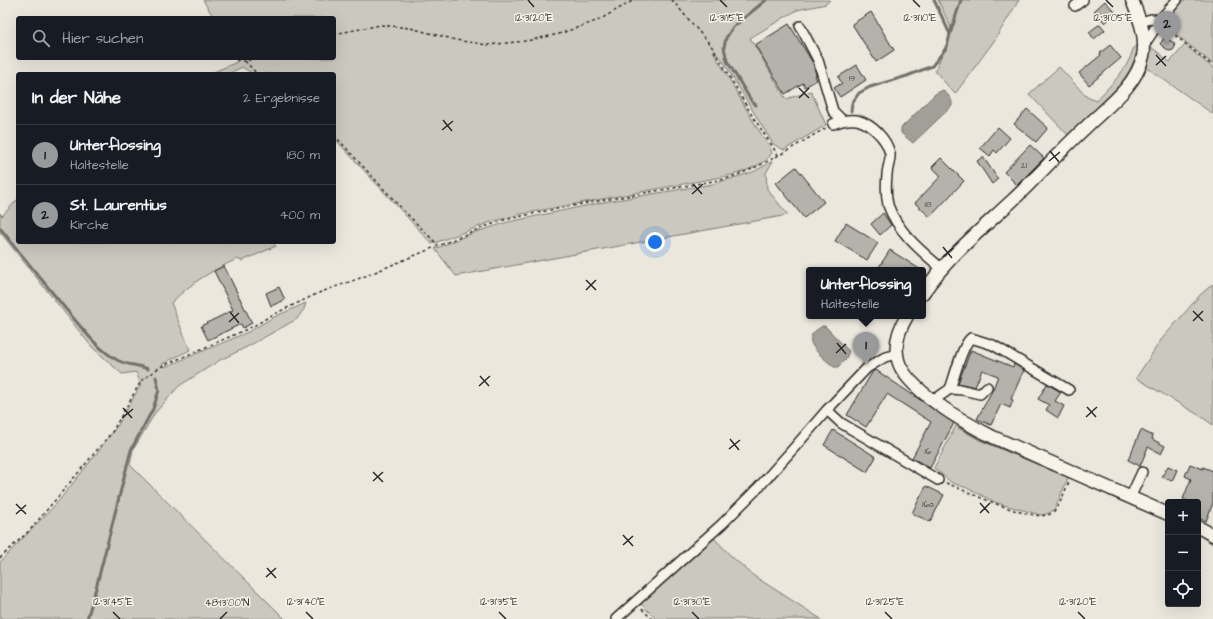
<!DOCTYPE html>
<html lang="de">
<head>
<meta charset="utf-8">
<style>
  body { margin:0; font-family:"Architects Daughter",sans-serif; background:#242831; color:#f1f3f6 }
  .controls { position:absolute; right:12px; bottom:12px; display:grid; overflow:hidden; border-radius:4px; box-shadow:0 4px 16px #0002 }
  .controls button { width:36px; height:36px; display:grid; place-items:center; padding:0; border:0; border-bottom:1px solid #363941; background:#171b24; color:#f1f3f6; font:20px sans-serif }
  .you { position:absolute; left:655px; top:242px; width:14px; height:14px; margin:-10px; border:3px solid #fff; border-radius:50%; background:#1a73e8; box-shadow:0 0 0 6px #1a73e833 }
  .badge { display:grid; place-items:center; width:26px; height:26px; border-radius:50%; background:#98999b; color:#111; font-size:13px; font-weight:700 }
  .pin { position:absolute; translate:-50% -33px; filter:drop-shadow(0 1px 2px #0008) }
  .pin::after { content:''; position:absolute; top:21px; width:14px; height:12px; background:inherit; clip-path:polygon(0 0,100% 0,50% 100%) }
  .popup { position:absolute; left:806px; top:267px; width:120px; height:52px; box-sizing:border-box; display:grid; place-content:center; border-radius:4px; background:#171b24; filter:drop-shadow(0 1px 3px #0005); font-size:13px; white-space:nowrap; color:#9ea1a6 }
  .popup b { font-size:15px; color:#f1f3f6 }
  .popup::after { content:''; position:absolute; left:50%; top:100%; margin-left:-8px; border:8px solid transparent; border-top-color:#171b24 }
  .list { margin:0; padding:0; list-style:none }
  h2 { display:flex; justify-content:space-between; align-items:center; height:52px; margin:0; padding:0 16px; font-size:17px }
  h2 small { font-size:13px; font-weight:400; color:#9ea1a6 }
  .list li { display:grid; grid-template-columns:26px 1fr auto; gap:12px; align-items:center; box-sizing:border-box; height:60px; padding:0 16px; border-top:1px solid #363941 }
  .list b { display:block; font-size:15px; white-space:nowrap }
  .list p { margin:0; font-size:13px; white-space:nowrap; color:#9ea1a6 }
  .list em { font-size:13px; font-style:normal; color:#9ea1a6 }
  .icon { flex:none; width:22px; height:22px; fill:none; stroke:currentColor; stroke-width:2; stroke-linecap:round; stroke-linejoin:round }
  .map { position:relative; flex:none; width:1213px; height:619px; overflow:hidden }
  .search { position:absolute; background:#171b24; box-shadow:0 4px 16px #0002; left:16px; top:16px; width:320px; height:44px; display:flex; align-items:center; gap:10px; box-sizing:border-box; padding:0 14px; border-radius:4px; color:#9ea1a6; font-size:15px }
  .panel { position:absolute; background:#171b24; box-shadow:0 4px 16px #0002; left:16px; top:72px; width:320px; height:172px; border-radius:4px }
  .map>svg:first-child { display:block }
  .green { fill:#cbc8bf; stroke:#7b7a75 }
  .water { fill:#a29f98; stroke:#72716c }
  .lines { fill:none; stroke-linecap:round; stroke-linejoin:round }
  .stream { stroke:#72716c; stroke-width:3 }
  .building { fill:#b5b2ab; stroke:#2b2b2b }
  .minor-casing { stroke:#2b2b2b; stroke-width:12 }
  .major-casing { stroke:#2b2b2b; stroke-width:15 }
  .path { stroke:#2b2b2b; stroke-width:1.5; stroke-dasharray:3 3; stroke-linecap:butt }
  .minor { stroke:#f7f3e8; stroke-width:9 }
  .major { stroke:#f7f3e8; stroke-width:12 }
  .ticks { fill:none; stroke:#2b2b2b; stroke-width:1.5 }
  .labels { text-anchor:middle; dominant-baseline:central; stroke-width:3; stroke-linejoin:round; paint-order:stroke }
  .number-label { font-size:9px; fill:#4e4d4b }
  .ticks-label { font-size:10px; text-anchor:middle; fill:#2b2b2b; stroke:#f7f3e8; stroke-width:3; stroke-linejoin:round; paint-order:stroke }
</style>
</head>
<body>
<div class="map">
<svg width="1213" height="619" viewBox="0 0 1213 619">
  <rect width="100%" height="100%" fill="#ebe7dd"/>
  <filter id="ink" filterUnits="userSpaceOnUse"><feTurbulence type="fractalNoise" baseFrequency=".025" numOctaves="2"/><feDisplacementMap in="SourceGraphic" scale="8" xChannelSelector="R" yChannelSelector="G"/><feConvolveMatrix kernelMatrix="1 2 1 2 8 2 1 2 1" color-interpolation-filters="sRGB"/></filter>
  <g filter="url(#ink)">
    <!-- green -->
    <g class="green">
      <path d="M 203,0 L 830,0 L 826,4 L 797,10 L 750,38 L 786,99 L 811,91 L 826,125 L 784,150 L 773,144 L 721,58 L 713,51 L 756,126 L 770,147 L 772,153 C 765,165 745,171 732,175 L 521,214 L 491,222 L 432,244 L 334,138 L 334,74 L 253,74 L 242,67 L 228,74 L 209,74 L 237,62 L 236,58 L 334,58 L 334,18 L 214,18 Z"/>
      <polygon points="938,0 1019,0 994,41 955,94 935,71 952,30"/>
      <polygon points="1184,0 1213,0 1213,64 1168,28 1167,23 1172,14"/>
      <path d="M 1139,44 C 1132,84 1096,110 1068,135 L 1029,94 L 1059,67 L 1087,97 L 1096,101 C 1110,85 1128,70 1133,49 Z"/>
      <polygon points="1185,45 1213,68 1213,114 1146,67 1150,46 1170,62"/>
      <polygon points="773,161 766,173 767,189 788,215 456,276 435,249 473,233 508,222 604,202 713,184 753,172"/>
      <path d="M 18,199 L 18,242 L 272,242 L 276,246 L 242,261 L 237,259 C 210,272 193,281 171,303 L 190,350 L 162,364 L 165,367 L 248,332 L 274,317 L 306,303 L 304,309 L 297,319 L 245,348 L 220,360 L 179,386 L 155,413 L 133,450 L 130,465 L 285,619 L 0,619 L 0,562 L 57,503 L 97,453 L 118,425 L 141,384 L 136,372 L 122,374 L 92,347 L 0,232 L 0,213 L 2,216 Z"/>
      <polygon points="1213,284 1213,425 1202,417 1136,378 1161,340 1201,294"/>
      <path d="M 958,422 C 990,447 1032,460 1069,476 L 1055,508 C 1051,513 1047,514 1041,515 L 997,503 L 967,488 L 952,483 L 934,468 Z"/>
      <polygon points="714,538 732,557 754,576 821,619 656,619 639,602"/>
    </g>
    <!-- water -->
    <g class="water">
      <path d="M 943,90 C 947,94 953,98 952,106 L 913,143 L 901,133 L 901,128 L 935,94 Z"/>
      <path d="M 822,326 L 825,326 L 849,351 L 846,359 L 838,367 L 834,367 C 827,361 807,346 811,337 C 812,332 818,329 822,326 Z"/>
    </g>
    <g class="lines">
      <!-- stream -->
      <g class="stream">
        <polyline points="950,34 961,0"/>
        <polyline points="756,105 752,102 727,61 724,47 726,38 733,27 766,0"/>
        <polyline points="851,111 852,103 859,93 870,87 907,76 932,66 947,47 950,34 934,0"/>
        <path d="M 0,228 C 21,255 43,281 64,307 C 80,325 96,349 119,361 C 128,365 138,365 148,369"/>
        <polyline points="959,427 980,439 1056,471"/>
        <polyline points="1110,495 1168,520"/>
        <polyline points="1201,535 1213,543"/>
        <polyline points="87,619 96,588 131,450 153,409 159,390 156,377"/>
      </g>
    </g>
    <!-- building -->
    <g class="building">
      <polygon points="1105,1 1116,13 1105,23 1094,11"/>
      <polygon points="871,12 894,50 876,62 852,24"/>
      <polygon points="789,24 813,63 816,75 815,76 817,80 805,87 803,83 785,94 755,45"/>
      <polygon points="1100,24 1105,30 1094,39 1089,32"/>
      <polygon points="1165,37 1174,43 1175,47 1173,50 1169,51 1160,44"/>
      <polygon points="1110,45 1121,58 1089,85 1079,73 1101,55 1100,53"/>
      <polygon points="857,65 866,80 840,97 834,88 842,83 838,77"/>
      <polygon points="1027,109 1048,128 1036,142 1014,124"/>
      <polygon points="998,127 1010,138 997,153 994,150 990,156 980,148"/>
      <polygon points="1030,145 1044,158 1017,185 1004,172"/>
      <polygon points="983,157 998,179 992,184 977,161"/>
      <polygon points="941,158 964,181 930,217 915,203 941,176 932,167"/>
      <polygon points="796,167 824,202 804,218 776,183"/>
      <polygon points="883,213 891,225 880,235 871,224"/>
      <polygon points="846,223 878,243 867,260 835,241"/>
      <polygon points="890,250 921,270 877,270"/>
      <polygon points="224,266 252,323 243,328 241,324 208,340 201,326 233,310 214,271"/>
      <polygon points="279,287 285,300 271,306 266,293"/>
      <polygon points="971,350 1013,367 1014,364 1024,370 1011,399 1013,400 1010,408 1001,404 991,425 977,419 993,389 998,376 982,370 975,387 958,383"/>
      <polygon points="876,370 954,423 930,468 912,458 931,422 887,394 866,427 847,415 873,371"/>
      <polygon points="1047,384 1061,392 1055,401 1064,406 1058,418 1046,410 1049,405 1038,399"/>
      <polygon points="833,430 876,457 867,472 824,445"/>
      <polygon points="1141,430 1153,436 1152,439 1165,446 1161,454 1148,447 1140,466 1128,460"/>
      <polygon points="1190,464 1203,469 1203,467 1213,471 1213,503 1206,521 1198,518 1198,502 1190,502 1183,499 1191,479 1185,476"/>
      <polygon points="1168,466 1177,470 1172,481 1162,477"/>
      <polygon points="926,486 944,495 930,522 912,513"/>
    </g>
    <g class="lines">
      <!-- minor casing -->
      <g class="minor-casing">
        <g id="minor">
          <polyline points="1075,6 1083,0"/>
          <polyline points="1140,22 1151,19 1160,20"/>
          <polyline points="800,26 818,60 833,111 842,120"/>
          <polyline points="1144,45 1156,27 1160,20 1177,0"/>
          <path d="M 833,124 C 840,121 849,119 857,120 C 872,124 887,139 890,154 C 891,160 887,168 887,175 C 886,184 886,196 888,205 C 897,231 921,251 941,268"/>
          <path d="M 950,389 C 955,376 962,345 971,338 L 993,345 L 1069,390"/>
          <polyline points="934,400 950,389 963,390 980,394 987,387"/>
          <polyline points="827,410 841,423 938,480"/>
          <polyline points="1130,498 1142,472"/>
          <polyline points="616,619 722,524 758,488 793,449 827,410 867,368 885,357 897,354"/>
        </g>
      </g>
      <!-- major casing -->
      <g class="major-casing">
        <g id="major">
          <path d="M 923,293 C 948,256 982,229 1014,199 C 1038,176 1060,151 1085,128 C 1106,107 1136,87 1143,56 C 1147,36 1139,18 1132,0"/>
          <path d="M 907,316 C 899,329 894,344 898,360 C 905,389 967,424 993,437 L 1168,514"/>
          <polyline points="1198,527 1213,535"/>
        </g>
      </g>
      <!-- path -->
      <g class="path">
        <polyline points="672,0 713,48 750,112 778,155"/>
        <polyline points="1166,28 1213,66"/>
        <polyline points="334,34 381,25 410,28 456,40 487,45 526,41 559,34 599,20 634,0"/>
        <polyline points="236,60 245,61 257,58"/>
        <polyline points="245,61 257,74"/>
        <polyline points="334,135 404,211 438,245"/>
        <path d="M 946,483 C 965,490 1039,527 1053,512 C 1060,506 1065,490 1069,482"/>
        <path d="M 0,558 L 30,530 L 83,467 L 112,432 L 141,381 L 160,367 L 252,327 L 272,315 L 321,292 L 363,277 L 481,228 L 504,220 L 536,213 L 587,203 L 725,179 C 761,168 793,147 826,128"/>
        <polyline points="642,609 652,619"/>
      </g>
      <!-- minor -->
      <use href="#minor" class="minor"/>
      <!-- major -->
      <use href="#major" class="major"/>
    </g>
  </g>
  <!-- ticks -->
  <path class="ticks" d="M 528,0 L 534,7M 720,0 L 727,7M 913,0 L 920,7M 1106,0 L 1113,7M 1156,55 L 1166,66M 1156,65 L 1166,56M 799,88 L 809,98M 799,98 L 809,88M 443,120 L 452,131M 442,130 L 453,121M 1050,151 L 1059,162M 1049,161 L 1060,152M 693,184 L 702,194M 692,194 L 703,184M 943,247 L 952,258M 943,257 L 953,248M 586,280 L 596,290M 586,290 L 596,280M 1193,311 L 1203,321M 230,312 L 239,323M 1193,321 L 1203,311M 229,322 L 239,313M 837,343 L 846,354M 836,353 L 846,344M 480,376 L 489,386M 479,386 L 490,376M 1087,407 L 1096,417M 123,408 L 132,418M 1086,417 L 1097,407M 122,418 L 133,409M 730,439 L 739,450M 729,449 L 740,440M 373,472 L 383,482M 373,481 L 383,472M 980,503 L 989,513M 16,504 L 26,514M 980,513 L 990,503M 16,514 L 26,505M 623,535 L 633,546M 623,545 L 633,536M 267,568 L 276,578M 266,577 L 276,568M 113,612 L 120,619M 306,612 L 313,619M 499,612 L 506,619M 692,612 L 699,619M 885,612 L 892,619M 1078,612 L 1085,619M 220,619 L 227,612"/>
  <g class="labels">
    <!-- number labels -->
    <g class="number-label">
      <text x="852" y="78">19</text>
      <text x="1024" y="165">21</text>
      <text x="928" y="204">18</text>
      <text x="928" y="451">16</text>
      <text x="928" y="504">16a</text>
    </g>
  </g>
  <g class="ticks-label">
    <text x="534" y="21">12°31'20"E</text>
    <text x="727" y="21">12°31'15"E</text>
    <text x="920" y="21">12°31'10"E</text>
    <text x="1113" y="21">12°31'05"E</text>
    <text x="113" y="605">12°31'45"E</text>
    <text x="306" y="605">12°31'40"E</text>
    <text x="499" y="605">12°31'35"E</text>
    <text x="692" y="605">12°31'30"E</text>
    <text x="885" y="605">12°31'25"E</text>
    <text x="1078" y="605">12°31'20"E</text>
    <text x="227" y="606">48°13'00"N</text>
  </g>
</svg>
<div class="controls">
<button>+</button>
<button>−</button>
<button><svg class="icon" aria-label="locate" viewBox="0 0 24 24"><circle cx="12" cy="12" r="6"/><path d="M12 2v4M12 18v4M2 12h4M18 12h4"/></svg></button>
</div>
<div class="you"></div>
<div class="pin badge" style="left:866px;top:365px">1</div>
<div class="popup"><b>Unterflossing</b>Haltestelle</div>
<div class="pin badge" style="left:1167px;top:44px">2</div>
<div class="search"><svg class="icon" aria-label="search" viewBox="0 0 24 24"><circle cx="10" cy="10" r="6"/><path d="M15 15l6 6"/></svg>Hier suchen</div>
<section class="panel">
<h2>In der Nähe<small>2 Ergebnisse</small></h2>
<ul class="list">
<li><span class="badge">1</span><div><b>Unterflossing</b><p>Haltestelle</p></div><em>180 m</em></li>
<li><span class="badge">2</span><div><b>St. Laurentius</b><p>Kirche</p></div><em>400 m</em></li>
</ul>
</section>
</div>
</body>
</html>
